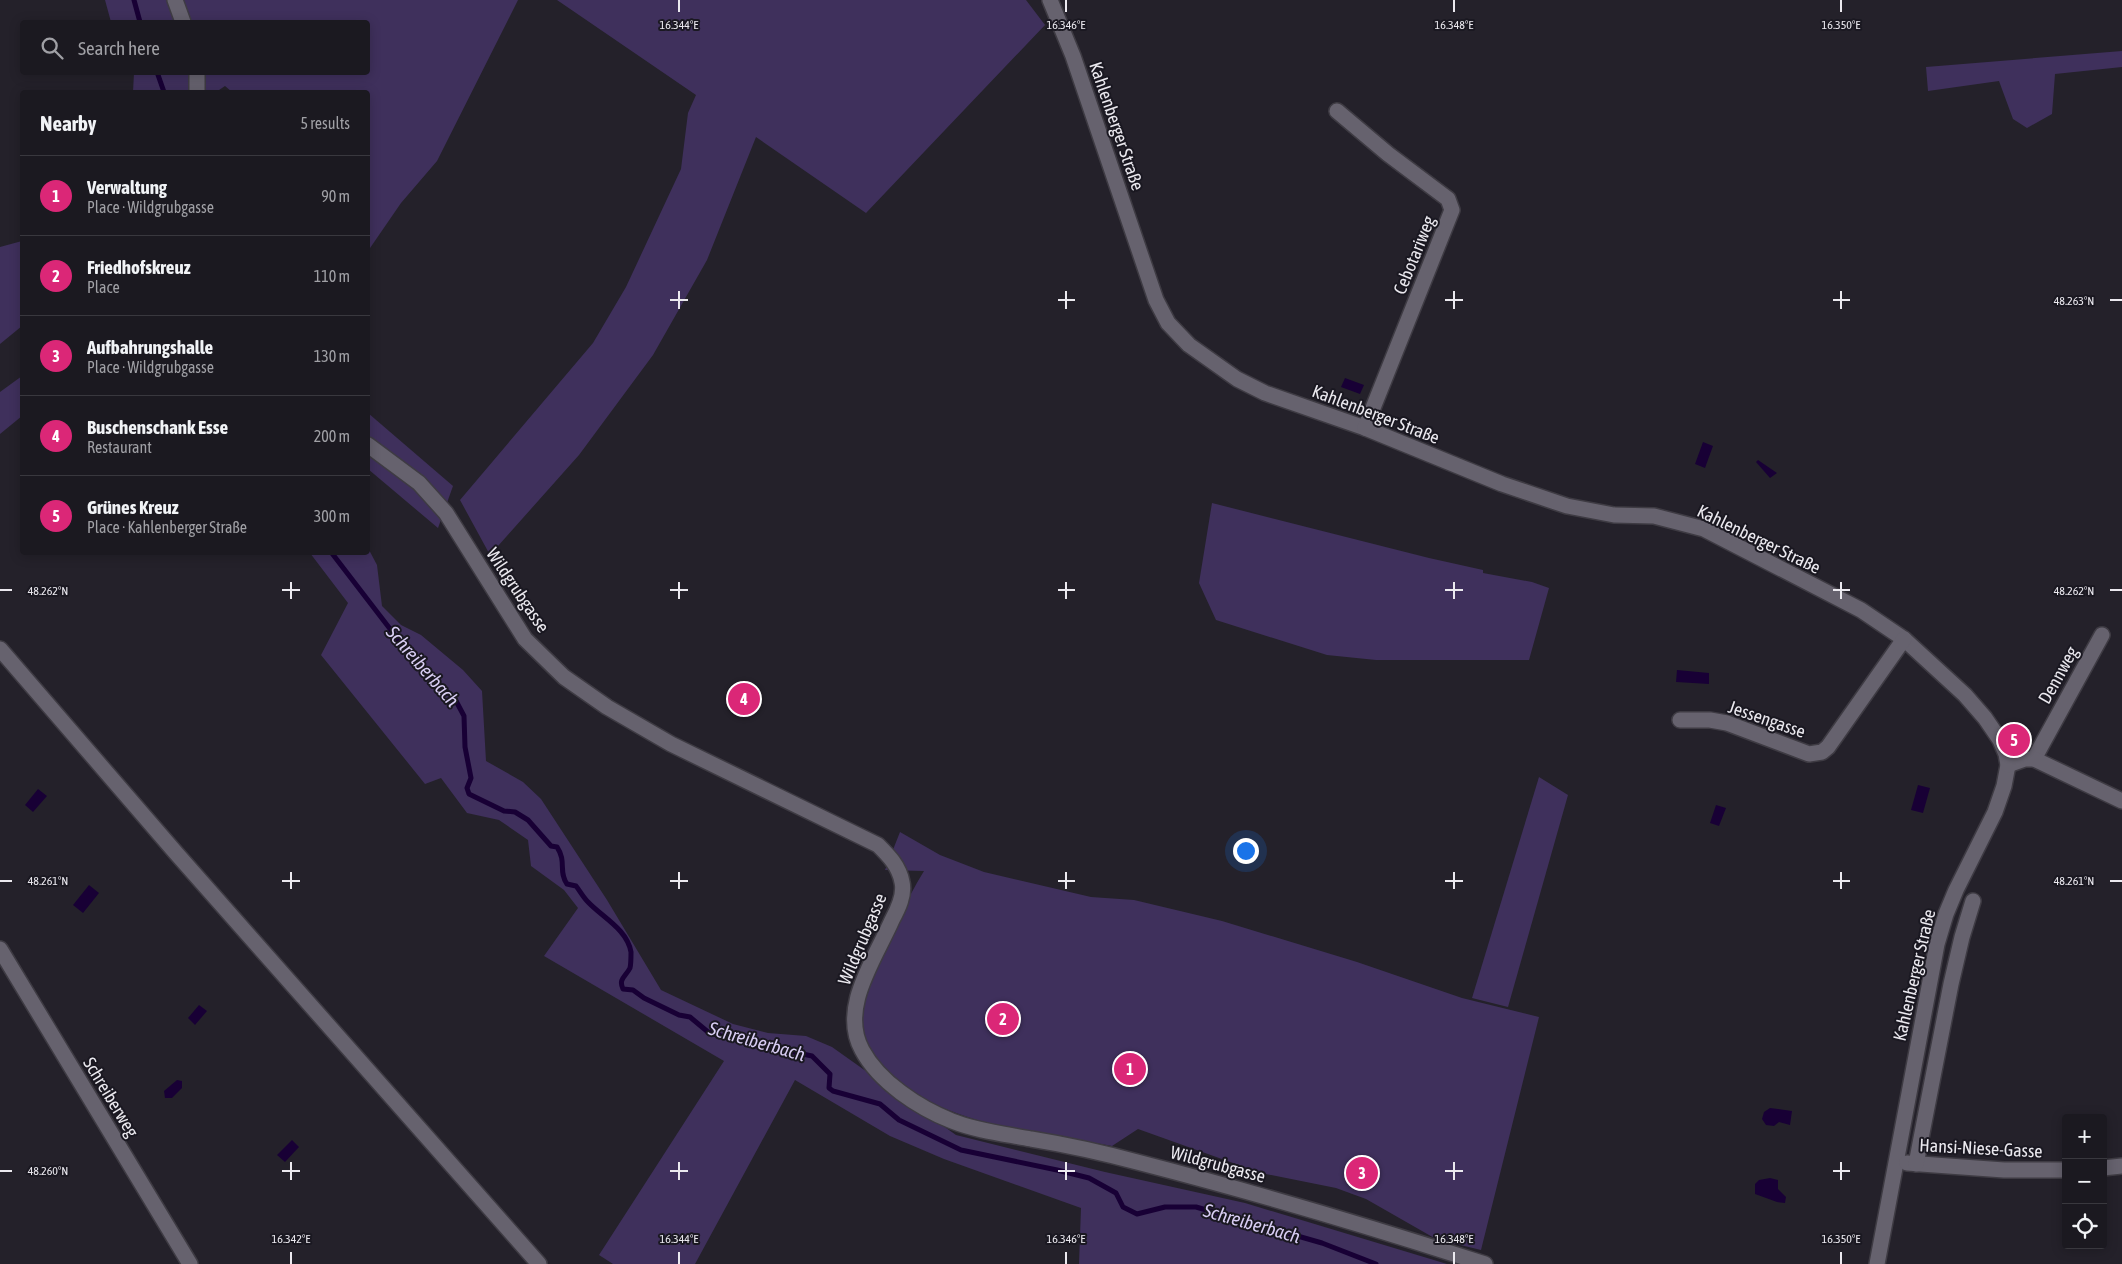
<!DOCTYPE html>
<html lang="en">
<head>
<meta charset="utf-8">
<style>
  body { margin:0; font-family:"Asap Condensed",sans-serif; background:#28262d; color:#f1f3f6 }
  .controls { position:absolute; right:15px; bottom:15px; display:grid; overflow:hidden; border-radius:5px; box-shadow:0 2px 12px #0003 }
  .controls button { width:45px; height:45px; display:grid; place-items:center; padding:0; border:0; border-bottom:1px solid #39383e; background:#1b1920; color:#f1f3f6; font:25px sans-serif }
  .you { position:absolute; left:1245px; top:850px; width:18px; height:18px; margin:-12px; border:4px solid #fff; border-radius:50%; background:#1a73e8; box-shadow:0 0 0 8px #1a73e833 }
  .badge { display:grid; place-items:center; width:32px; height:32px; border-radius:50%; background:#db2777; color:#fff; font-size:16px; font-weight:700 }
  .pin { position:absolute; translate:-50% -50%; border:2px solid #fff; box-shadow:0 1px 5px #0006 }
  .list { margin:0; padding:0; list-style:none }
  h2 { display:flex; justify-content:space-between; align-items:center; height:65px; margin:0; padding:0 20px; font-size:21px }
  h2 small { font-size:16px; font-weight:400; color:#a0a0a5 }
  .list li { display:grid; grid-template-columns:32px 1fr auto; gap:15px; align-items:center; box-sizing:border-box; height:80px; padding:0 20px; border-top:1px solid #39383e }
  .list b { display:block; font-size:19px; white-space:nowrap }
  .list p { margin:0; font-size:16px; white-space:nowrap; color:#a0a0a5 }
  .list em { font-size:16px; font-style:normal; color:#a0a0a5 }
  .icon { flex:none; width:28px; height:28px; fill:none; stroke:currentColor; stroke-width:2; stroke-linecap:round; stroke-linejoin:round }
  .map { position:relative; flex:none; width:2122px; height:1264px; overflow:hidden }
  .search { position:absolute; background:#1b1920; box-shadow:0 2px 12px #0003; left:20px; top:20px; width:350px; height:55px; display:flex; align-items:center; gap:12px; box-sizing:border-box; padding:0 18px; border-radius:5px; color:#a0a0a5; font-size:19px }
  .panel { position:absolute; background:#1b1920; box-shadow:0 2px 12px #0003; left:20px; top:90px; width:350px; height:465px; border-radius:5px }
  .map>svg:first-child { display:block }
  .green { fill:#3f305c }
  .water { fill:#180035 }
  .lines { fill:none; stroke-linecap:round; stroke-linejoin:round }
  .stream { stroke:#180035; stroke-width:5 }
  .minor-casing { stroke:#3e3b43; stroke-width:18 }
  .minor { stroke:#66626e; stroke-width:15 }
  .ticks { fill:none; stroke:#ebe9ef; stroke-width:2 }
  .labels { text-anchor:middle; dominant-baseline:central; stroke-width:4; stroke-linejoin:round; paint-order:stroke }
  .street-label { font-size:18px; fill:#ebe9ef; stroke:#1a1821 }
  .water-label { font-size:19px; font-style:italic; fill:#d8cdf3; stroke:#1a1821 }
  .ticks-label { font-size:12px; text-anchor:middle; fill:#ebe9ef; stroke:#1a1821; stroke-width:4; stroke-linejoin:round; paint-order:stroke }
</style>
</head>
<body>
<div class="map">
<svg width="2122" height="1264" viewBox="0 0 2122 1264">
  <rect width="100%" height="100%" fill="#24212a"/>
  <!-- green -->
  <g class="green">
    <polygon points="105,0 518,0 437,161 401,203 368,251 368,92 232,92 225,86 216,92 133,92 134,73 368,72 368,22 111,22"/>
    <polygon points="557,0 1026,0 1045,25 866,213 756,137 707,260 653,355 579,455 490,555 460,500 593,343 626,287 681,169 688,113 696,95"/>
    <polygon points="2122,51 2122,67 2055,74 2052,114 2027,128 2013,119 1999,81 1928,91 1926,67"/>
    <polygon points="22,241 22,326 0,344 0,247"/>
    <polygon points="22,376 22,416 0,434 0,392"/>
    <polygon points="368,413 453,486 438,528 368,469"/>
    <polygon points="1212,503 1429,558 1483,570 1483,573 1532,582 1549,588 1529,660 1376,660 1327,655 1216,620 1199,583"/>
    <polygon points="368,548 377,565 382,606 401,625 421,635 463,670 482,691 486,761 523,782 541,799 607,900 661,990 733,1024 768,1033 806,1036 832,1047 956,1135 1105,1172 1245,1203 1447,1264 1079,1264 1081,1208 944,1159 890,1136 795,1080 695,1264 613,1264 599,1255 724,1061 544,956 578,908 564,890 531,866 528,840 499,820 467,813 441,778 425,784 321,655 348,603 310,553 368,552"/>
    <polygon points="1539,777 1568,795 1508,1007 1472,998"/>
    <path d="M 900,832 L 940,855 L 984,872 L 1091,897 L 1134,900 L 1222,921 L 1357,962 L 1462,998 L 1539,1017 L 1481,1250 L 1436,1239 L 1366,1199 L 1336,1188 L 1261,1173 L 1138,1129 L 1112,1146 C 1038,1133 923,1124 876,1058 C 864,1042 857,1021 861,1001 C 863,990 872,977 877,966 C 892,935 905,901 924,871 L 885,870 Z"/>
  </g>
  <!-- water -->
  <g class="water">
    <polygon points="1345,378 1364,385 1360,394 1341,387"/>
    <polygon points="1703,442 1713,446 1705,468 1695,464"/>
    <polygon points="1758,460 1777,473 1770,478 1756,462"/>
    <polygon points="1677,670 1709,673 1709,684 1676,682"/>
    <polygon points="1918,785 1930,788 1923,813 1911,810"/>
    <polygon points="38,789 47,796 33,812 25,805"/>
    <polygon points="1716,805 1726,808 1719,826 1710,823"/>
    <polygon points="89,885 99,893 83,913 73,905"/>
    <polygon points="199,1005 207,1011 195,1025 188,1018"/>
    <polygon points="177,1080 182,1081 182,1088 172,1098 165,1098 164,1091"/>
    <polygon points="1770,1108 1792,1111 1790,1125 1779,1122 1774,1126 1766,1125 1762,1119 1764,1112"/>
    <polygon points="292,1140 299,1147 285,1162 277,1155"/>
    <polygon points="1770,1178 1778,1180 1778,1189 1786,1197 1785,1203 1777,1202 1755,1194 1755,1184 1759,1180"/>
  </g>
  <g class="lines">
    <!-- stream -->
    <g class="stream">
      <polyline points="134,0 140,22"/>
      <polyline points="157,72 164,92"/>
      <path d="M 331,552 L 417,664 L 455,699 L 464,716 L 465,747 L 471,778 L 467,788 L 469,794 L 504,811 L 515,812 L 528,820 L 551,846 L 557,847 C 567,862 558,871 567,884 L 576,886 C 580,891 583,897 588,902 C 602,917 627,929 631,952 C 631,956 631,964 630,968 C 626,976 618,979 623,989 L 633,990 L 644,998 L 679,1015 L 690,1017 L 708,1032 L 724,1037 L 812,1056 L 830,1074 L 829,1088 L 833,1091 L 880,1104 L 899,1120 L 961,1150 L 1057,1170 L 1089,1178 L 1116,1193 L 1123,1207 L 1137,1214 L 1165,1207 L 1196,1207 L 1322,1243 L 1376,1264"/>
    </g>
    <!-- minor casing -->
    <g class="minor-casing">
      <g id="minor">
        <polyline points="175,0 183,22"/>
        <polyline points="1050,0 1073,56 1156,300 1168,323 1189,345 1237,379 1265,393 1365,428 1502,484 1567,506 1614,515 1654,516 1704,529 1861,610 1904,639 1965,695 1985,718 2000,740 2006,754 2008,765 2004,786 1995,812 1956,890 1946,914 1937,944 1877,1264"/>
        <polyline points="197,92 197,72"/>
        <polyline points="1337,111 1388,154 1448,199 1452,210 1365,428"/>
        <path d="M 368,445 L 419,483 L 446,513 L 525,639 L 564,677 L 607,707 L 671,744 L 878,845 C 889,856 899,866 902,882 C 905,895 898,909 892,920 C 875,959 839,1008 862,1050 C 879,1082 919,1108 952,1121 C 977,1131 1005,1134 1031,1139 C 1068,1145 1104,1153 1141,1163 C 1257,1193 1371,1227 1485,1264"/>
        <polyline points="0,649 176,853 539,1264"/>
        <polyline points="1680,720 1710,720 1727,723 1809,754 1822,752 1828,747 1904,639"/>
        <polyline points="2034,759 2102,635"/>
        <polyline points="2008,765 2025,759 2034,759 2122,801"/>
        <polyline points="0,949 190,1264"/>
        <polyline points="1907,1163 2004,1170 2066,1170"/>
        <polyline points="1916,1164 1951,984 1962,937 1973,901"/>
        <polyline points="2103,1168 2122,1166"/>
      </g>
    </g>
    <!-- minor -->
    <use href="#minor" class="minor"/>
  </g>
  <!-- ticks -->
  <path class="ticks" d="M 679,0 L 679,12M 1066,0 L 1066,12M 1454,0 L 1454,12M 1841,0 L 1841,12M 679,291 L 679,309M 1066,291 L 1066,309M 1454,291 L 1454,309M 1841,291 L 1841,309M 670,300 L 688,300M 1058,300 L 1075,300M 1445,300 L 1463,300M 1833,300 L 1850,300M 2110,300 L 2122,300M 291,582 L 291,599M 679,582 L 679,599M 1066,582 L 1066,599M 1454,582 L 1454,599M 1841,582 L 1841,599M 0,590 L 12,590M 282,590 L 300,590M 670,590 L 688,590M 1058,590 L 1075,590M 1445,590 L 1463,590M 1833,590 L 1850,590M 2110,590 L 2122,590M 291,872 L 291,889M 679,872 L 679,889M 1066,872 L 1066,889M 1454,872 L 1454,889M 1841,872 L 1841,889M 0,881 L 12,881M 282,881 L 300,881M 670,881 L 688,881M 1058,881 L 1075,881M 1445,881 L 1463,881M 1833,881 L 1850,881M 2110,881 L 2122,881M 291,1162 L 291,1180M 679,1162 L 679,1180M 1066,1162 L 1066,1180M 1454,1162 L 1454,1180M 1841,1162 L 1841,1180M 0,1171 L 12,1171M 282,1171 L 300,1171M 670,1171 L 688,1171M 1058,1171 L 1075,1171M 1445,1171 L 1463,1171M 1833,1171 L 1850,1171M 291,1252 L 291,1264M 679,1252 L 679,1264M 1066,1252 L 1066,1264M 1454,1252 L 1454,1264M 1841,1252 L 1841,1264"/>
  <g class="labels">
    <!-- street labels -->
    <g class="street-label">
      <text transform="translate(1117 126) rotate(71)">Kahlenberger Straße</text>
      <text transform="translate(1414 255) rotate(-68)">Cebotariweg</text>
      <text transform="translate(1376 414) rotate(21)">Kahlenberger Straße</text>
      <text transform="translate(1759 539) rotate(26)">Kahlenberger Straße</text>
      <text transform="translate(518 590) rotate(56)">Wildgrubgasse</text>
      <text transform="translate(2058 675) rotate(-61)">Dennweg</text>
      <text transform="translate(1767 719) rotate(19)">Jessengasse</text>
      <text transform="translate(862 939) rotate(-67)">Wildgrubgasse</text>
      <text transform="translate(1914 975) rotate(-77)">Kahlenberger Straße</text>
      <text transform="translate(111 1097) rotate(59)">Schreiberweg</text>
      <text transform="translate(1981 1148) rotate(3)">Hansi-Niese-Gasse</text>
      <text transform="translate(1218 1164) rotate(15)">Wildgrubgasse</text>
    </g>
    <!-- water labels -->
    <g class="water-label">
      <text transform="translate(423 666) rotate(49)">Schreiberbach</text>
      <text transform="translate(757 1041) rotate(16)">Schreiberbach</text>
      <text transform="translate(1252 1223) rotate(16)">Schreiberbach</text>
    </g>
  </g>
  <g class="ticks-label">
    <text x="679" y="29">16.344°E</text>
    <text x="1066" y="29">16.346°E</text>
    <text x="1454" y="29">16.348°E</text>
    <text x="1841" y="29">16.350°E</text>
    <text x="2074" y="305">48.263°N</text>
    <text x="48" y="595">48.262°N</text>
    <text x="2074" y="595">48.262°N</text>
    <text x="48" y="885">48.261°N</text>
    <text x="2074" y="885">48.261°N</text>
    <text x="48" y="1175">48.260°N</text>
    <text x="291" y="1243">16.342°E</text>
    <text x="679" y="1243">16.344°E</text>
    <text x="1066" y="1243">16.346°E</text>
    <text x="1454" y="1243">16.348°E</text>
    <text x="1841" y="1243">16.350°E</text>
  </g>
</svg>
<div class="controls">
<button>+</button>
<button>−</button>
<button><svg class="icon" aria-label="locate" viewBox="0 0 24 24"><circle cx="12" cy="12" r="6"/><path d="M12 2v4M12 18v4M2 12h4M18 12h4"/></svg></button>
</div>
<div class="you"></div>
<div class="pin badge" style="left:1130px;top:1069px">1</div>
<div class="pin badge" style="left:1003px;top:1019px">2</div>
<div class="pin badge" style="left:1362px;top:1173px">3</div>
<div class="pin badge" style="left:744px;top:699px">4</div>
<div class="pin badge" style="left:2014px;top:740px">5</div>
<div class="search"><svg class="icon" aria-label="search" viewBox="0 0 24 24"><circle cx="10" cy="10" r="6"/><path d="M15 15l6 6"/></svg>Search here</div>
<section class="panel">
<h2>Nearby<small>5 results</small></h2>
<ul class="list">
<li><span class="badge">1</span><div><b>Verwaltung</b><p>Place · Wildgrubgasse</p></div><em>90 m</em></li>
<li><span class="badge">2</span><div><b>Friedhofskreuz</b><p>Place</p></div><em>110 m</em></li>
<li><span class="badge">3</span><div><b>Aufbahrungshalle</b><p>Place · Wildgrubgasse</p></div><em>130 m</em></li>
<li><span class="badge">4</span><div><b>Buschenschank Esse</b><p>Restaurant</p></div><em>200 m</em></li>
<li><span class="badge">5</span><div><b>Grünes Kreuz</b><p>Place · Kahlenberger Straße</p></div><em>300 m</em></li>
</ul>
</section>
</div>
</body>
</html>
